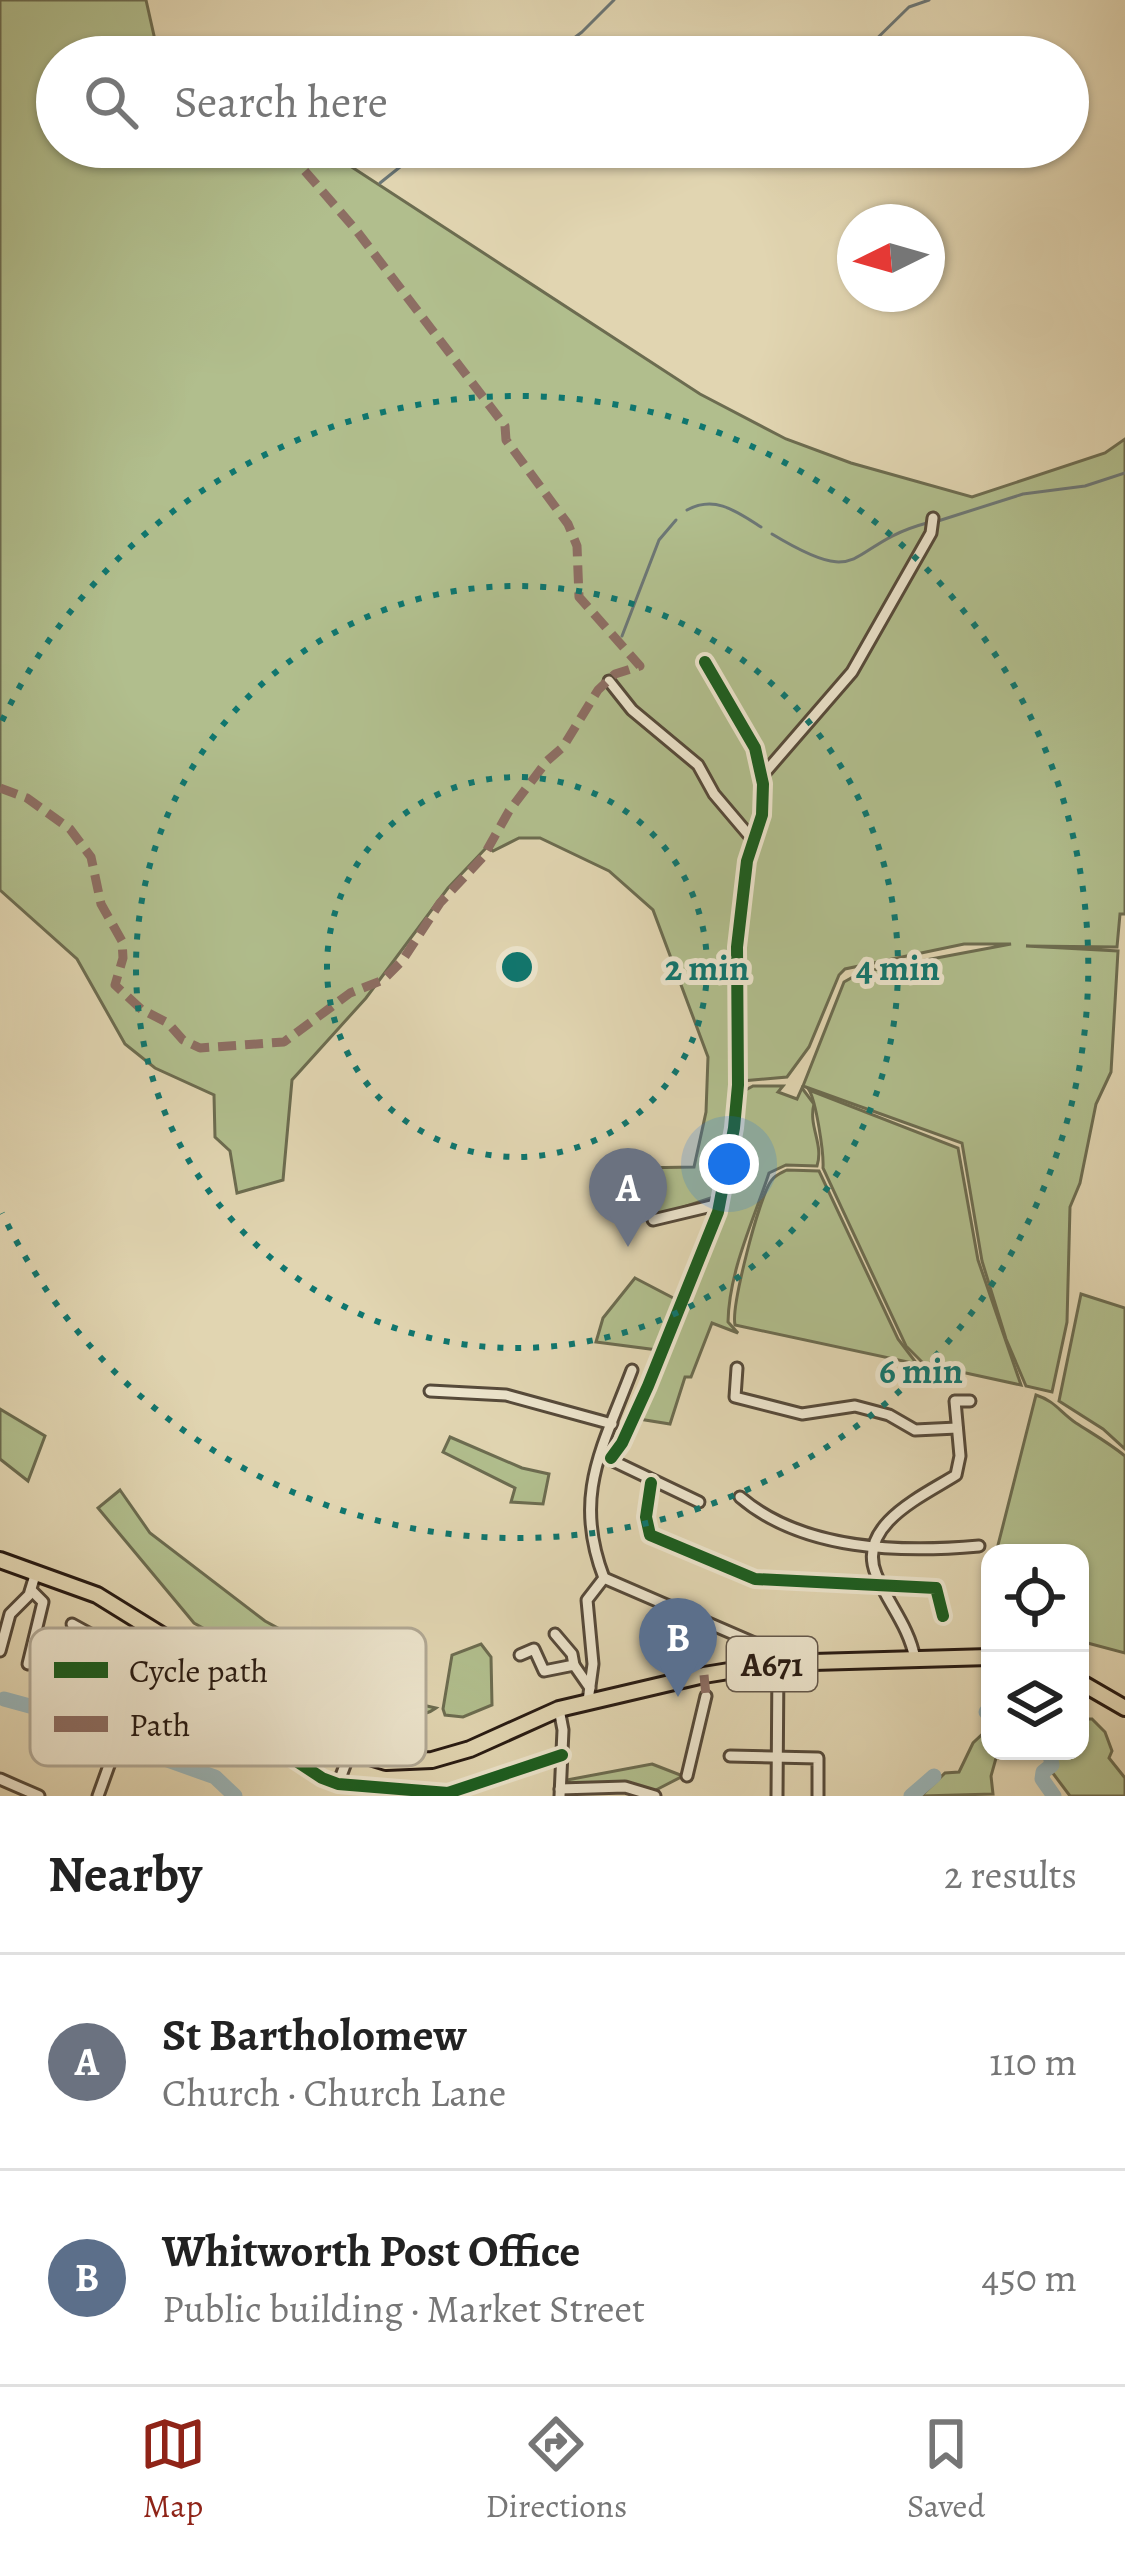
<!DOCTYPE html>
<html lang="en">
<head>
<meta charset="utf-8">
<style>
  body { margin:0; font-family:Alegreya,serif; background:#f6f6f6; color:#222 }
  .controls { position:absolute; right:36px; bottom:36px; display:grid; overflow:hidden; border-radius:24px; box-shadow:0 3px 9px #0004 }
  .controls button { width:108px; height:108px; display:grid; place-items:center; padding:0; border:0; border-bottom:3px solid #e0e0e0; background:#fff; color:#222; font:60px sans-serif }
  .compass { position:absolute; left:837px; top:204px; width:108px; height:108px; border-radius:50%; background:#fff; box-shadow:0 3px 9px #0004; rotate:265deg }
  .you { position:absolute; left:729px; top:1164px; width:42px; height:42px; margin:-30px; border:9px solid #fff; border-radius:50%; background:#1a73e8; box-shadow:0 0 0 18px #1a73e833 }
  .badge { display:grid; place-items:center; width:78px; height:78px; border-radius:50%; background:#8f2418; color:#fff; font-size:39px; font-weight:700 }
  .pin { position:absolute; translate:-50% -99px; filter:drop-shadow(0 3px 6px #0008) }
  .pin::after { content:''; position:absolute; top:63px; width:42px; height:36px; background:inherit; clip-path:polygon(0 0,100% 0,50% 100%) }
  .list { margin:0; padding:0; list-style:none }
  h2 { display:flex; justify-content:space-between; align-items:center; height:156px; margin:0; padding:0 48px; font-size:51px }
  h2 small { font-size:39px; font-weight:400; color:#767676 }
  .list li { display:grid; grid-template-columns:78px 1fr auto; gap:36px; align-items:center; box-sizing:border-box; height:216px; padding:0 48px; border-top:3px solid #e0e0e0 }
  .list b { display:block; font-size:45px; white-space:nowrap }
  .list p { margin:0; font-size:39px; white-space:nowrap; color:#767676 }
  .list em { font-size:39px; font-style:normal; color:#767676 }
  .icon { flex:none; width:66px; height:66px; fill:none; stroke:currentColor; stroke-width:2; stroke-linecap:round; stroke-linejoin:round }
  .map { position:relative; flex:none; width:1125px; height:1796px; overflow:hidden }
  .search { position:absolute; background:#fff; box-shadow:0 3px 9px #0004; left:36px; right:36px; top:36px; height:132px; display:flex; align-items:center; gap:30px; box-sizing:border-box; padding:0 42px; border-radius:66px; color:#767676; font-size:45px }
  .sheet { height:588px; background:#fff }
  nav { display:flex; justify-content:space-around; align-items:center; box-sizing:border-box; height:168px; border-top:3px solid #e0e0e0; background:#fff; font-size:33px; color:#767676 }
  nav a { display:grid; justify-items:center; gap:6px }
  nav .on { color:#8f2418 }
  .map>svg:first-child { display:block }
  .green { fill:#b1be8d; stroke:#6c6c50; stroke-width:3 }
  .lines { fill:none; stroke-linecap:round; stroke-linejoin:round }
  .stream { stroke:#6c7776; stroke-width:3 }
  .river { stroke:#9ab5b8; stroke-width:15 }
  .minor-casing { stroke:#564a3a; stroke-width:15 }
  .primary-casing { stroke:#281b13; stroke-width:20 }
  .minor { stroke:#ece4cc; stroke-width:9 }
  .primary { stroke:#e1d5b1; stroke-width:14 }
  .quiet { stroke:#8d6e63; stroke-width:9; stroke-dasharray:18 9; stroke-linecap:butt }
  .cycleway-casing { stroke:#ece4cc; stroke-width:20 }
  .cycleway { stroke:#1b5e20; stroke-width:12 }
  .ring { fill:none; stroke:#0f766e; stroke-width:6; stroke-dasharray:6 12 }
  .labels { text-anchor:middle; dominant-baseline:central; stroke-width:10; stroke-linejoin:round; paint-order:stroke }
  .shield { fill:#ece4cc; stroke:#63574a; stroke-width:3 }
  .shield-label { font-size:33px; font-weight:bold; fill:#281b13 }
  .key { fill:#ece4cc; stroke:#b1a894; stroke-width:3 }
  .key-label { font-size:33px; fill:#281b13 }
  .centre { fill:#0f766e; stroke:#ece4cc; stroke-width:6 }
  .ring-label { font-size:36px; text-anchor:middle; font-weight:bold; fill:#0f766e; stroke:#ece4cc; stroke-width:10; stroke-linejoin:round; paint-order:stroke }
</style>
</head>
<body>
<div class="map">
<svg width="1125" height="1796" viewBox="0 0 1125 1796">
  <rect width="100%" height="100%" fill="#e1d5b1"/>
  <filter id="stains"><feTurbulence type="fractalNoise" baseFrequency=".00167" numOctaves="4"/><feColorMatrix values="0 0 0 0 .2 0 0 0 0 .09 0 0 0 0 .02 0 0 0 .5 -.17"/></filter>
  <radialGradient id="worn" r=".72"><stop offset=".6" stop-color="#630" stop-opacity="0"/><stop offset="1" stop-color="#630" stop-opacity=".3"/></radialGradient>
  <!-- green -->
  <g class="green">
    <polygon points="0,0 146,0 155,40 182,57 57,57 57,147 321,147 700,394 786,439 851,463 972,497 1105,453 1125,439 1125,914 1120,914 1117,947 1026,946 1118,951 1111,1072 1096,1104 1080,1183 1070,1207 1067,1322 1052,1392 1026,1386 1006,1339 982,1261 962,1143 803,1086 844,982 862,972 1011,944 964,944 845,969 839,975 809,1047 787,1077 731,1082 720,1195 653,1217 621,1199 636,1168 694,1167 706,1112 708,1057 653,910 609,871 540,838 519,838 493,851 487,847 448,888 366,998 292,1080 283,1180 237,1193 230,1151 215,1137 214,1095 155,1068 125,1044 77,959 0,890"/>
    <path d="M 753,1086 L 783,1086 L 778,1092 L 797,1099 L 802,1088 L 814,1104 C 808,1126 824,1144 817,1166 L 786,1165 L 769,1173 C 753,1222 729,1271 728,1322 L 738,1333 L 712,1323 L 691,1377 L 685,1377 L 670,1424 L 639,1419 L 708,1243 L 742,1092 Z"/>
    <path d="M 809,1090 L 958,1148 L 978,1260 L 1021,1385 L 924,1364 L 906,1346 L 823,1168 C 824,1153 816,1101 809,1090 Z"/>
    <path d="M 787,1170 L 819,1171 L 898,1339 L 917,1364 L 735,1325 C 731,1306 759,1198 771,1181 C 775,1175 781,1173 787,1170 Z"/>
    <polygon points="635,1278 677,1300 658,1350 596,1342 603,1318"/>
    <polygon points="1081,1294 1125,1308 1125,1449 1103,1429 1059,1401"/>
    <path d="M 1036,1395 C 1055,1401 1060,1412 1076,1423 C 1093,1434 1109,1443 1125,1456 L 1125,1653 L 1080,1641 L 1080,1553 L 996,1553 Z"/>
    <polygon points="0,1409 45,1436 28,1481 0,1459"/>
    <polygon points="450,1437 522,1468 549,1474 543,1504 511,1502 515,1488 443,1452"/>
    <path d="M 120,1490 L 150,1533 L 265,1621 L 418,1704 L 436,1708 C 408,1729 362,1698 330,1699 L 194,1623 L 98,1508 Z"/>
    <polygon points="481,1644 491,1657 492,1705 463,1717 445,1715 443,1709 452,1655"/>
    <polygon points="1080,1719 1092,1719 1105,1732 1112,1751 1109,1758 1125,1778 1125,1796 1070,1796 1052,1772 1053,1751 1080,1751"/>
    <polygon points="990,1727 990,1751 998,1751 991,1776 993,1794 921,1796 945,1773 959,1772 973,1743"/>
    <polygon points="652,1764 683,1776 654,1791 617,1782 572,1785 567,1780"/>
  </g>
  <g class="lines">
    <!-- stream -->
    <g class="stream">
      <polyline points="549,57 582,32 614,0"/>
      <polyline points="858,57 909,7 929,0"/>
      <polyline points="380,183 425,147"/>
      <path d="M 687,510 C 715,495 736,511 761,527"/>
      <polyline points="938,521 1023,494 1085,486 1125,473"/>
      <path d="M 772,534 C 868,592 844,545 927,523"/>
      <polyline points="622,636 659,540 676,520"/>
    </g>
    <!-- river -->
    <g class="river">
      <polyline points="4,1699 37,1708"/>
      <polyline points="986,1712 990,1712"/>
      <polyline points="131,1747 215,1777 235,1796"/>
      <polyline points="1049,1751 1052,1765 1043,1772 1042,1779 1054,1796"/>
      <polyline points="911,1796 934,1776"/>
    </g>
    <!-- minor casing -->
    <g class="minor-casing">
      <g id="minor">
        <polyline points="609,681 632,710 698,765 714,794 753,840"/>
        <polyline points="762,776 852,672 931,533 933,518"/>
        <polyline points="653,1220 720,1204"/>
        <polyline points="737,1368 735,1397 802,1414 855,1406 889,1415 915,1430 957,1428"/>
        <polyline points="430,1391 506,1395 612,1424"/>
        <polyline points="607,1458 699,1502"/>
        <polyline points="611,1458 622,1443 648,1386 718,1212 734,1128 738,1085 737,947 747,861 762,815 763,784 755,748 705,662"/>
        <polyline points="651,1483 646,1517 650,1535 755,1579 936,1588 943,1616"/>
        <path d="M 740,1497 C 803,1551 901,1553 979,1546"/>
        <polyline points="604,1578 773,1651 778,1663 777,1796"/>
        <path d="M 604,1578 C 572,1495 603,1447 632,1370"/>
        <polyline points="72,1624 194,1691"/>
        <polyline points="555,1634 572,1654 574,1665"/>
        <polyline points="0,1651 10,1614 29,1595 36,1572"/>
        <polyline points="520,1655 534,1649 544,1671 574,1665 590,1688"/>
        <path d="M 915,1659 C 909,1626 888,1604 876,1574 C 856,1525 923,1496 956,1475 L 960,1456 L 955,1401 L 970,1401"/>
        <polyline points="28,1664 43,1602 31,1590"/>
        <polyline points="251,1693 238,1712 239,1723 322,1778 338,1784 448,1793 562,1755"/>
        <polyline points="588,1701 593,1664 587,1600 604,1578"/>
        <polyline points="129,1708 179,1727 197,1726"/>
        <polyline points="559,1709 563,1730 560,1796"/>
        <polyline points="730,1756 818,1758 818,1796"/>
        <polyline points="687,1776 706,1696"/>
        <polyline points="0,1779 39,1796"/>
        <polyline points="338,1784 350,1752"/>
        <polyline points="560,1789 625,1787 655,1796"/>
        <polyline points="98,1796 156,1635"/>
      </g>
    </g>
    <!-- primary casing -->
    <g class="primary-casing">
      <g id="primary">
        <polyline points="0,1560 97,1595 347,1750 386,1762 432,1760 470,1749 559,1709 704,1675 778,1663 990,1657"/>
        <polyline points="1080,1682 1125,1708"/>
      </g>
    </g>
    <!-- minor -->
    <use href="#minor" class="minor"/>
    <!-- primary -->
    <use href="#primary" class="primary"/>
    <!-- quiet -->
    <g class="quiet">
      <polyline points="0,788 27,798 70,829 91,857 101,904 122,941 123,958 115,985 141,1009 168,1023 183,1040 200,1048 284,1042 350,993 383,980 402,961 440,903 483,857 509,811 547,761 563,747 598,690 615,674 640,666 579,597 577,546 568,524 506,440 505,426 356,230 284,147"/>
      <polyline points="704,1675 706,1696"/>
    </g>
    <!-- cycleway casing -->
    <g class="cycleway-casing">
      <g id="cycleway">
        <polyline points="611,1458 622,1443 648,1386 718,1212 734,1128 738,1085 737,947 747,861 762,815 763,784 755,748 705,662"/>
        <polyline points="651,1483 646,1517 650,1535 755,1579 936,1588 943,1616"/>
        <polyline points="251,1693 238,1712 239,1723 322,1778 338,1784 448,1793 562,1755"/>
      </g>
    </g>
    <!-- cycleway -->
    <use href="#cycleway" class="cycleway"/>
  </g>
  <!-- distance rings -->
  <g class="ring">
    <circle cx="517" cy="967" r="190"/>
    <circle cx="517" cy="967" r="381"/>
    <path d="M2 721A571 571 0 1 1 2 1213"/>
  </g>
  <g class="labels">
    <!-- shield labels -->
    <rect class="shield" x="727" y="1637" width="90" height="54" rx="9"/>
    <g class="shield-label">
      <text x="772" y="1664">A671</text>
    </g>
  </g>
  <!-- legend -->
  <rect x="30" y="1628" width="396" height="138" rx="18" class="key"/>
  <rect x="54" y="1662" width="54" height="16" fill="#1b5e20"/>
  <rect x="54" y="1716" width="54" height="16" fill="#8d6e63"/>
  <g class="key-label">
    <text x="129" y="1682">Cycle path</text>
    <text x="129" y="1736">Path</text>
  </g>
  <circle cx="517" cy="967" r="18" class="centre"/>
  <g class="ring-label">
    <text x="707" y="980">2 min</text>
    <text x="898" y="980">4 min</text>
    <text x="921" y="1383">6 min</text>
  </g>
  <rect width="100%" height="100%" filter="url(#stains)"/>
  <rect width="100%" height="100%" fill="url(#worn)"/>
</svg>
<div class="controls">
<button><svg class="icon" aria-label="locate" viewBox="0 0 24 24"><circle cx="12" cy="12" r="6"/><path d="M12 2v4M12 18v4M2 12h4M18 12h4"/></svg></button>
<button><svg class="icon" aria-label="layers" viewBox="0 0 24 24"><path d="M12 4l9 5-9 5-9-5zM3 14l9 5 9-5"/></svg></button>
</div>
<svg class="compass" viewBox="-18 -18 36 36"><path d="M0-13l5 13h-10z" fill="#e53935"/><path d="M0 13l5-13h-10z" fill="#767676"/></svg>
<div class="you"></div>
<div class="pin badge" style="left:628px;top:1247px;background:#6b7280">A</div>
<div class="pin badge" style="left:678px;top:1697px;background:#5c6f8a">B</div>
<div class="search"><svg class="icon" aria-label="search" viewBox="0 0 24 24"><circle cx="10" cy="10" r="6"/><path d="M15 15l6 6"/></svg>Search here</div>
</div>
<section class="sheet">
<h2>Nearby<small>2 results</small></h2>
<ul class="list">
<li><span class="badge" style="background:#6b7280">A</span><div><b>St Bartholomew</b><p>Church · Church Lane</p></div><em>110 m</em></li>
<li><span class="badge" style="background:#5c6f8a">B</span><div><b>Whitworth Post Office</b><p>Public building · Market Street</p></div><em>450 m</em></li>
</ul>
</section>
<nav>
<a class="on"><svg class="icon" aria-label="map" viewBox="0 0 24 24"><path d="M3 6l6-2 6 2 6-2v14l-6 2-6-2-6 2zM9 4v14M15 6v14"/></svg>Map</a>
<a><svg class="icon" aria-label="directions" viewBox="0 0 24 24"><path d="M12 3l9 9-9 9-9-9zM9 14v-3h6M13 9l2 2-2 2"/></svg>Directions</a>
<a><svg class="icon" aria-label="saved" viewBox="0 0 24 24"><path d="M7 4h10v16l-5-4-5 4z"/></svg>Saved</a>
</nav>
</body>
</html>
